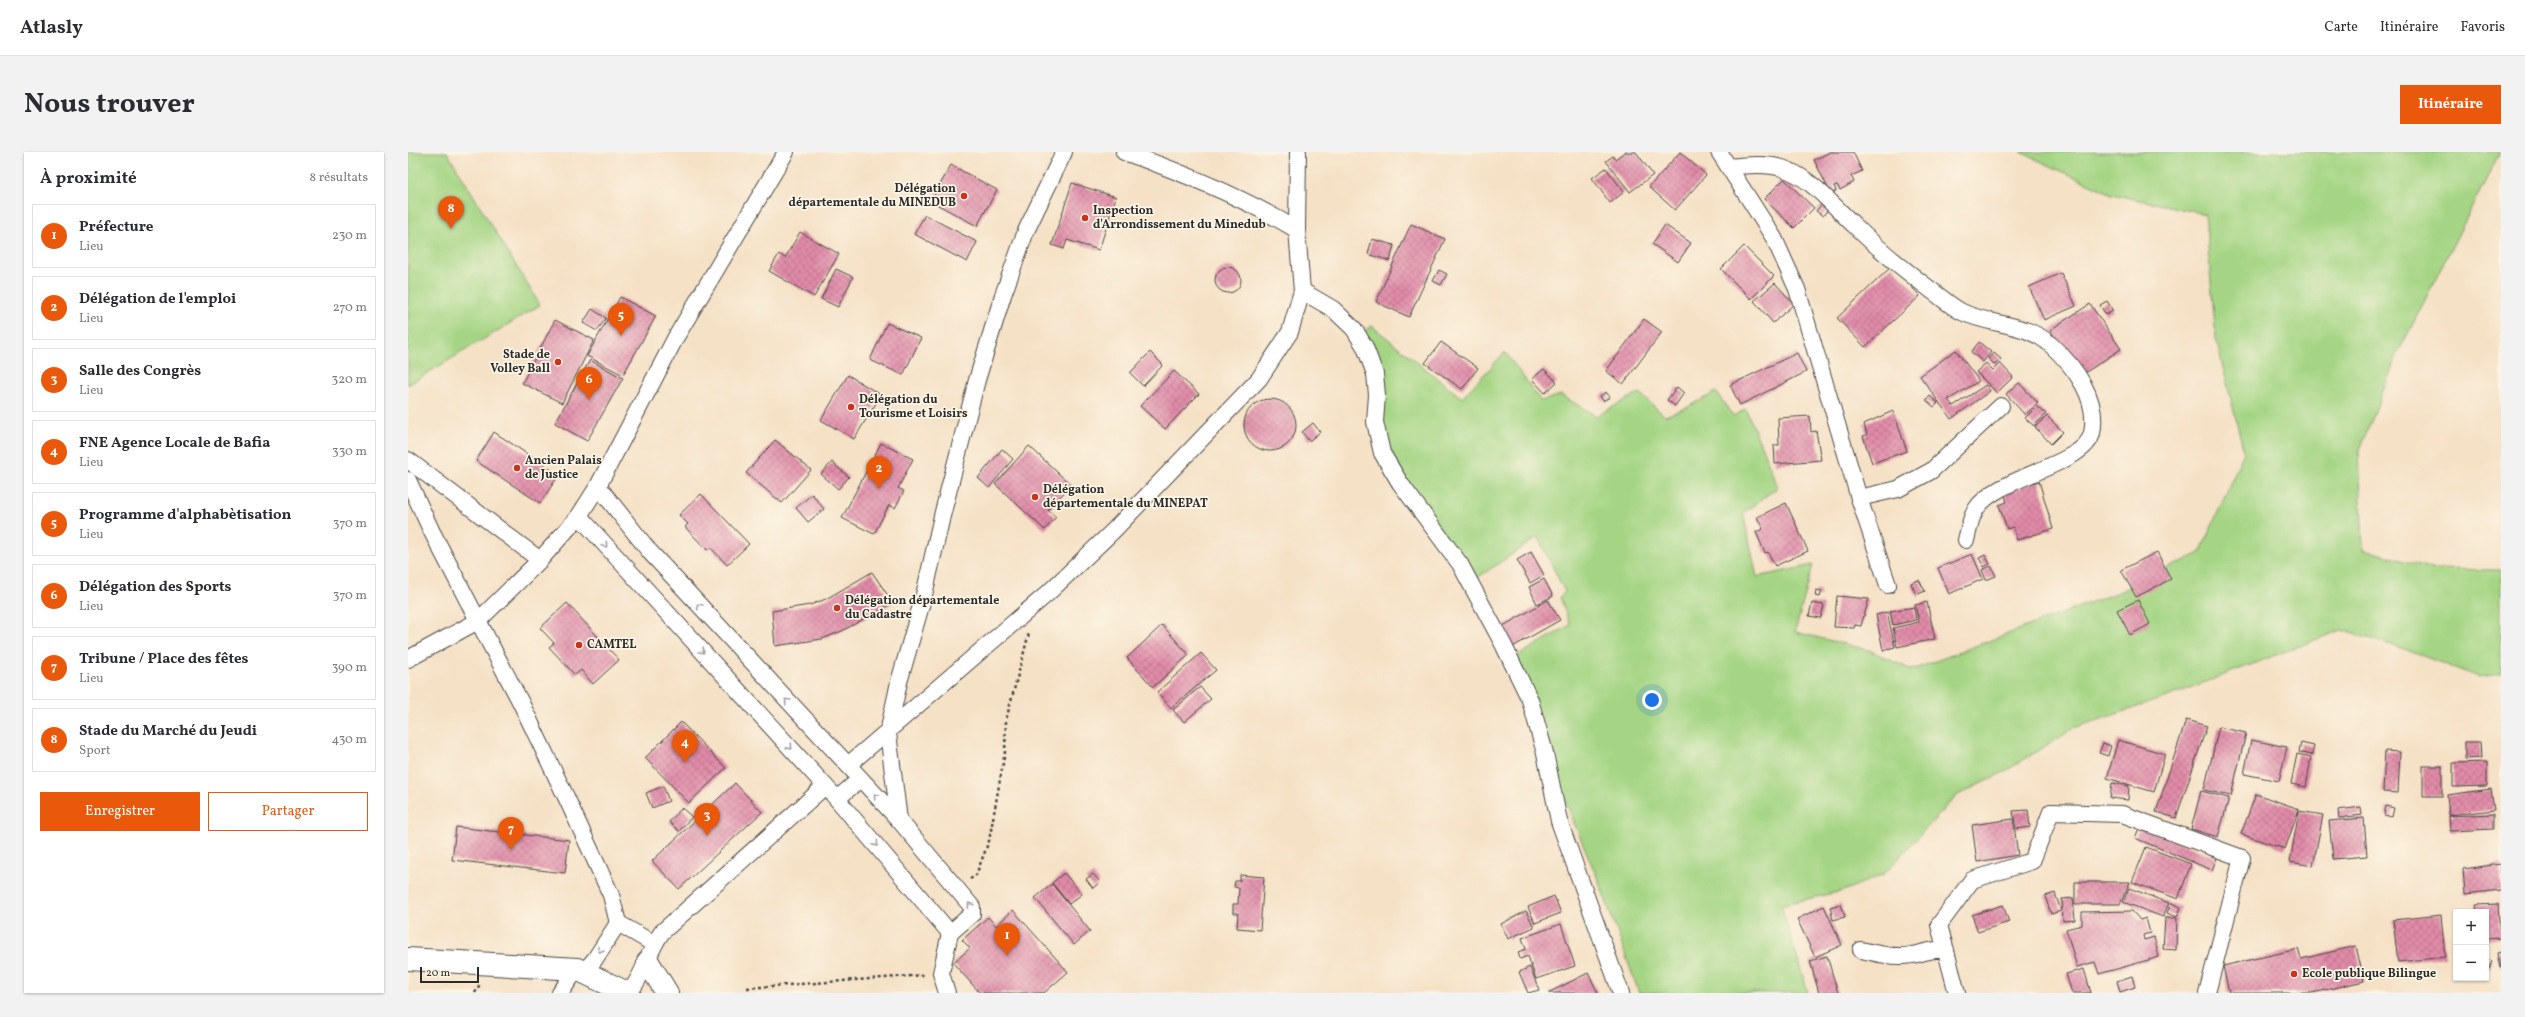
<!DOCTYPE html>
<html lang="fr">
<head>
<meta charset="utf-8">
<style>
  body { margin:0; font-family:Vollkorn,serif; background:#f2f2f3; color:#2b2b33 }
  .controls { position:absolute; right:12px; bottom:12px; display:grid; overflow:hidden; border-radius:0px; box-shadow:0 1px 3px #0004 }
  .controls button { width:36px; height:36px; display:grid; place-items:center; padding:0; border:0; border-bottom:1px solid #e1e1e2; background:#fff; color:#2b2b33; font:20px sans-serif }
  .scale { position:absolute; left:12px; bottom:10px; width:59px; box-sizing:border-box; padding-left:4px; border:2px solid #2b2b2b; border-top:0; font-size:11px; line-height:14px; white-space:nowrap; color:#2b2b2b; -webkit-text-stroke:3px #fcf5e5; paint-order:stroke }
  .you { position:absolute; left:1244px; top:548px; width:14px; height:14px; margin:-10px; border:3px solid #fff; border-radius:50%; background:#1a73e8; box-shadow:0 0 0 6px #1a73e833 }
  .badge { display:grid; place-items:center; width:26px; height:26px; border-radius:50%; background:#ea580c; color:#fff; font-size:13px; font-weight:700 }
  .pin { position:absolute; translate:-50% -33px; filter:drop-shadow(0 1px 2px #0008) }
  .pin::after { content:''; position:absolute; top:21px; width:14px; height:12px; background:inherit; clip-path:polygon(0 0,100% 0,50% 100%) }
  .list { margin:0; padding:0; list-style:none }
  h2 { display:flex; justify-content:space-between; align-items:center; height:52px; margin:0; padding:0 16px; font-size:17px }
  h2 small { font-size:13px; font-weight:400; color:#7c7c81 }
  .list li { display:grid; grid-template-columns:26px 1fr auto; gap:12px; align-items:center; box-sizing:border-box; height:64px; margin:0 8px 8px; padding:0 8px; border:1px solid #e1e1e2; border-radius:0px }
  .list b { display:block; font-size:15px; white-space:nowrap }
  .list p { margin:0; font-size:13px; white-space:nowrap; color:#7c7c81 }
  .list em { font-size:13px; font-style:normal; color:#7c7c81 }
  .actions { display:flex; gap:8px; padding:12px 16px }
  .actions a { flex:1; padding:9px 0; border:1px solid #ea580c; border-radius:0px; text-align:center; font-size:14px; color:#ea580c }
  .actions .main { background:#ea580c; color:#fff }
  .map { position:relative; flex:none; width:2093px; height:841px; overflow:hidden; border-radius:0px }
  header { display:flex; align-items:center; gap:24px; box-sizing:border-box; height:56px; padding:0 20px; background:#fff; border-bottom:1px solid #e1e1e2 }
  header strong { font-size:19px }
  nav { display:flex; gap:22px; margin-inline-start:auto; font-size:14px }
  .intro { display:flex; align-items:center; justify-content:space-between; box-sizing:border-box; height:96px; padding:0 24px }
  h1 { margin:0; font-size:28px }
  .button { padding:10px 18px; border-radius:0px; background:#ea580c; color:#fff; font-size:14px; font-weight:700 }
  main { display:flex; gap:24px; padding:0 24px }
  aside { flex:1; background:#fff; border-radius:0px; box-shadow:0 1px 3px #0004 }
  .map>svg:first-child { display:block }
  .grass { fill:#a5d584; stroke:#688058 }
  .building { fill:url(#building-cross-hatch) }
  .lines { fill:none; stroke-linecap:round; stroke-linejoin:round }
  .street-casing { stroke:#494642; stroke-width:18 }
  .secondary-casing { stroke:#494642; stroke-width:24 }
  .primary-casing { stroke:#494642; stroke-width:24 }
  .path { stroke:#494642; stroke-width:2.5; stroke-dasharray:3 3; stroke-linecap:butt }
  .street { stroke:#fff; stroke-width:16 }
  .secondary { stroke:#fff; stroke-width:22 }
  .primary { stroke:#fff; stroke-width:22 }
  .oneway { stroke:#a0a0a0 }
  .poi-dot { fill:#c8321e; stroke:#fcf5e5; stroke-width:1.5 }
  .labels { text-anchor:middle; dominant-baseline:central; stroke-width:3.5; stroke-linejoin:round; paint-order:stroke }
  .poi-label { font-size:12px; font-weight:bold; fill:#2b2b2b; stroke:#fcf5e5; text-anchor:start }
</style>
</head>
<body>
<header>
<strong>Atlasly</strong>
<nav><a>Carte</a><a>Itinéraire</a><a>Favoris</a></nav>
</header>
<div class="intro"><h1>Nous trouver</h1><a class="button">Itinéraire</a></div>
<main>
<aside>
<h2>À proximité<small>8 résultats</small></h2>
<ul class="list">
<li><span class="badge">1</span><div><b>Préfecture</b><p>Lieu</p></div><em>230 m</em></li>
<li><span class="badge">2</span><div><b>Délégation de l'emploi</b><p>Lieu</p></div><em>270 m</em></li>
<li><span class="badge">3</span><div><b>Salle des Congrès</b><p>Lieu</p></div><em>320 m</em></li>
<li><span class="badge">4</span><div><b>FNE Agence Locale de Bafia</b><p>Lieu</p></div><em>330 m</em></li>
<li><span class="badge">5</span><div><b>Programme d'alphabètisation</b><p>Lieu</p></div><em>370 m</em></li>
<li><span class="badge">6</span><div><b>Délégation des Sports</b><p>Lieu</p></div><em>370 m</em></li>
<li><span class="badge">7</span><div><b>Tribune / Place des fêtes</b><p>Lieu</p></div><em>390 m</em></li>
<li><span class="badge">8</span><div><b>Stade du Marché du Jeudi</b><p>Sport</p></div><em>430 m</em></li>
</ul>
<div class="actions"><a class="main">Enregistrer</a><a>Partager</a></div>
</aside>
<div class="map">
<svg width="2093" height="841" viewBox="0 0 2093 841">
  <defs>
    <pattern id="building-cross-hatch" width="8" height="8" patternUnits="userSpaceOnUse"><rect width="8" height="8" fill="#e18ba9"/><path d="M0 0l8 8M0 8l8-8" fill="none" stroke="#b7728a"/></pattern>
  </defs>
  <rect width="100%" height="100%" fill="#fcf5e5"/>
  <filter id="ink" filterUnits="userSpaceOnUse"><feTurbulence type="fractalNoise" baseFrequency=".025" numOctaves="2"/><feDisplacementMap in="SourceGraphic" scale="8" xChannelSelector="R" yChannelSelector="G"/><feConvolveMatrix kernelMatrix="1 2 1 2 8 2 1 2 1" color-interpolation-filters="sRGB"/></filter>
  <filter id="wash" filterUnits="userSpaceOnUse"><feTurbulence type="fractalNoise" baseFrequency=".012" numOctaves="4" result="noise"/><feDisplacementMap in="SourceGraphic" scale="16" xChannelSelector="R" yChannelSelector="G"/><feGaussianBlur stdDeviation="0.9" result="paint"/><feColorMatrix in="noise" values="0 0 0 0 0 0 0 0 0 0 0 0 0 0 0 0 0 1.4 0 .05"/><feComposite in="paint" operator="in"/></filter>
  <g filter="url(#wash)">
    <rect width="100%" height="100%" fill="#f5e1c6"/>
    <!-- grass -->
    <g class="grass">
      <polygon points="0,0 39,0 132,153 0,233"/>
      <polygon points="1612,0 2092,0 1989,203 1951,300 1955,397 2025,417 2093,418 2093,522 2071,525 1996,497 1933,478 1759,545 1666,576 1596,620 1548,644 1476,722 1435,739 1373,753 1400,841 1231,841 1192,732 1164,666 1108,505 1162,473 1152,445 1157,440 1130,385 1066,428 986,310 972,272 977,236 954,181 964,174 1054,246 1097,200 1133,249 1153,243 1188,264 1231,241 1257,264 1280,255 1308,240 1325,264 1338,257 1370,335 1335,361 1349,425 1405,413 1387,480 1461,498 1504,518 1713,439 1792,401 1836,300 1808,187 1797,62 1704,42"/>
    </g>
    <g id="blocks">
      <!-- building -->
      <g class="building">
        <polygon points="1217,0 1228,0 1245,23 1222,40 1198,9 1205,4 1207,7"/>
        <polygon points="1272,0 1298,23 1267,58 1241,35"/>
        <polygon points="1422,0 1445,0 1454,19 1443,24 1446,30 1432,38 1429,33 1426,34 1428,39 1423,42 1406,8"/>
        <polygon points="543,13 589,38 569,74 523,49"/>
        <polygon points="1198,16 1216,40 1202,51 1184,26"/>
        <polygon points="1376,27 1406,56 1386,76 1356,47"/>
        <polygon points="664,31 708,45 691,98 659,88 656,97 644,93"/>
        <polygon points="1415,51 1421,56 1415,64 1408,59"/>
        <polygon points="517,63 569,90 559,110 506,82"/>
        <polygon points="1003,72 1037,87 1001,165 968,150"/>
        <polygon points="1257,73 1283,91 1270,110 1244,92"/>
        <polygon points="392,80 431,102 406,145 361,119 371,102 377,106"/>
        <polygon points="964,87 986,93 982,109 960,102"/>
        <polygon points="1336,94 1366,124 1343,147 1313,117"/>
        <polygon points="1484,114 1512,144 1457,195 1429,166"/>
        <circle cx="820" cy="128" r="13"/>
        <polygon points="428,117 445,125 430,155 413,147"/>
        <polygon points="1031,118 1039,122 1033,133 1025,129"/>
        <polygon points="1653,121 1668,154 1636,168 1621,135"/>
        <polygon points="1367,131 1386,152 1365,171 1346,149"/>
        <polygon points="212,145 248,164 215,223 179,204"/>
        <polygon points="1699,149 1705,159 1698,163 1692,153"/>
        <polygon points="1682,152 1713,197 1672,224 1642,178"/>
        <polygon points="184,157 198,166 189,179 175,171"/>
        <polygon points="1236,167 1254,180 1215,232 1198,219"/>
        <polygon points="147,168 186,188 154,251 114,231"/>
        <polygon points="479,171 513,186 495,223 462,208"/>
        <polygon points="1033,190 1070,216 1054,237 1017,211"/>
        <polygon points="1571,190 1583,200 1575,210 1563,200"/>
        <polygon points="1548,198 1571,229 1540,248 1545,254 1578,233 1582,239 1543,267 1512,224"/>
        <polygon points="742,200 755,213 735,234 722,221"/>
        <polygon points="1389,201 1398,220 1332,253 1322,233"/>
        <polygon points="1586,201 1593,207 1587,213 1580,206"/>
        <polygon points="182,208 215,226 179,289 147,271"/>
        <polygon points="1578,211 1585,218 1592,211 1605,225 1589,241 1568,220"/>
        <polygon points="1136,217 1149,230 1137,241 1124,227"/>
        <polygon points="766,219 791,242 757,277 732,254"/>
        <polygon points="440,223 473,243 446,287 413,268"/>
        <polygon points="1611,231 1630,251 1617,263 1598,242"/>
        <polygon points="1269,235 1276,241 1267,254 1259,248"/>
        <polygon points="1198,240 1202,245 1195,249 1192,244"/>
        <polygon points="1522,244 1530,251 1526,255 1518,248"/>
        <circle cx="862" cy="273" r="26"/>
        <polygon points="1629,254 1638,262 1626,274 1617,266"/>
        <polygon points="1485,259 1499,299 1464,311 1455,284 1459,283 1456,272"/>
        <polygon points="1402,264 1403,280 1408,279 1413,308 1367,312 1366,293 1371,293 1370,266"/>
        <polygon points="1639,264 1655,280 1643,292 1627,275"/>
        <polygon points="905,271 912,280 901,289 894,280"/>
        <polygon points="86,280 151,323 132,351 68,309"/>
        <polygon points="367,288 403,318 374,351 338,321"/>
        <polygon points="473,291 505,307 490,336 496,339 487,356 481,353 466,382 434,366"/>
        <polygon points="621,294 663,333 640,358 648,365 637,378 587,332"/>
        <polygon points="594,297 605,307 581,336 570,326"/>
        <polygon points="424,310 441,325 430,337 413,322"/>
        <polygon points="1631,329 1645,377 1609,388 1605,375 1599,377 1591,353 1599,350 1596,340"/>
        <polygon points="293,342 341,392 319,413 302,395 299,398 277,375 280,372 271,363"/>
        <polygon points="404,342 416,357 400,370 388,356"/>
        <polygon points="1378,351 1400,399 1367,414 1360,400 1357,401 1348,380 1355,377 1349,365"/>
        <polygon points="1123,400 1136,423 1122,431 1109,408"/>
        <polygon points="1749,400 1763,427 1728,445 1713,418"/>
        <polygon points="1564,402 1575,427 1541,442 1530,416"/>
        <polygon points="1577,403 1582,412 1576,415 1571,406"/>
        <polygon points="1583,414 1588,424 1578,428 1574,418"/>
        <polygon points="464,420 485,451 434,479 414,487 367,494 364,459 402,453 418,447"/>
        <polygon points="1136,427 1145,444 1129,452 1121,435"/>
        <polygon points="1511,428 1517,439 1508,443 1503,431"/>
        <polygon points="1408,438 1414,439 1412,445 1407,444"/>
        <polygon points="1429,444 1461,447 1453,474 1447,473 1446,476 1426,475"/>
        <polygon points="1140,448 1152,468 1101,497 1090,477"/>
        <polygon points="1730,448 1742,472 1722,483 1709,458"/>
        <polygon points="1519,450 1527,487 1489,495 1485,476 1511,470 1507,453"/>
        <polygon points="159,451 211,508 185,532 173,518 167,523 141,495 146,491 132,476"/>
        <polygon points="1404,451 1416,453 1413,466 1401,464"/>
        <polygon points="1506,455 1508,468 1485,473 1482,459"/>
        <polygon points="1479,460 1487,495 1475,498 1468,463"/>
        <polygon points="754,473 781,503 745,535 719,506"/>
        <polygon points="793,501 808,518 763,556 749,540"/>
        <polygon points="792,535 803,547 776,570 765,558"/>
        <polygon points="1778,568 1799,574 1768,666 1748,660"/>
        <polygon points="273,570 318,616 281,651 237,606"/>
        <polygon points="1811,575 1838,581 1823,644 1796,638"/>
        <polygon points="1710,588 1757,602 1746,640 1699,626"/>
        <polygon points="1843,588 1879,595 1871,629 1836,622"/>
        <polygon points="2057,590 2072,590 2073,606 2057,607"/>
        <polygon points="1695,591 1703,594 1700,604 1691,601"/>
        <polygon points="1893,591 1906,594 1904,603 1891,600"/>
        <polygon points="1977,599 1992,600 1990,641 1975,640"/>
        <polygon points="1889,602 1903,605 1898,635 1883,632"/>
        <polygon points="2079,610 2079,634 2045,635 2045,611"/>
        <rect x="2015" y="614" width="19" height="30"/>
        <polygon points="327,631 354,660 271,737 244,709"/>
        <polygon points="1704,631 1721,634 1720,648 1702,646"/>
        <polygon points="255,634 261,649 244,656 238,641"/>
        <polygon points="2083,637 2086,658 2041,663 2039,643"/>
        <polygon points="1793,639 1821,646 1810,685 1783,677"/>
        <polygon points="1848,642 1891,657 1877,697 1833,682"/>
        <polygon points="1978,654 1986,656 1984,665 1976,663"/>
        <polygon points="1953,655 1954,663 1931,666 1930,658"/>
        <polygon points="274,656 284,665 271,679 261,670"/>
        <polygon points="1620,658 1622,675 1608,677 1605,659"/>
        <polygon points="1891,659 1915,663 1905,714 1882,710"/>
        <polygon points="2085,662 2085,677 2042,679 2041,664"/>
        <polygon points="1956,666 1959,704 1925,707 1921,669"/>
        <polygon points="1605,667 1610,703 1569,710 1564,673"/>
        <polygon points="1732,674 1809,706 1804,718 1727,686"/>
        <polygon points="48,675 161,688 157,721 44,708"/>
        <polygon points="1738,695 1783,712 1770,747 1724,730"/>
        <polygon points="2093,712 2093,738 2057,742 2055,717"/>
        <polygon points="656,721 674,742 661,752 644,731"/>
        <polygon points="685,722 692,730 685,736 678,727"/>
        <polygon points="832,723 856,725 852,778 829,776 830,761 825,761 825,752 830,752 831,736 826,735 827,729 832,729"/>
        <polygon points="1667,730 1722,730 1712,752 1667,752"/>
        <polygon points="644,732 682,779 666,793 627,746"/>
        <polygon points="1721,736 1761,751 1755,765 1715,750"/>
        <polygon points="1647,741 1653,759 1643,762 1637,744"/>
        <polygon points="1146,744 1153,761 1127,771 1120,755"/>
        <polygon points="1665,746 1667,768 1655,769 1654,747"/>
        <polygon points="1763,751 1773,755 1769,765 1759,761"/>
        <polygon points="1433,752 1437,765 1425,768 1422,755"/>
        <polygon points="2090,752 2092,786 2078,787 2078,760 2069,760 2068,753"/>
        <polygon points="1595,753 1601,770 1570,780 1564,763"/>
        <polygon points="1416,754 1434,793 1407,805 1389,767"/>
        <polygon points="605,758 660,820 636,841 572,841 545,811 562,796 554,788 580,765 588,774"/>
        <polygon points="1118,759 1126,775 1100,787 1093,772"/>
        <polygon points="1724,759 1732,768 1738,766 1742,781 1735,783 1736,788 1746,785 1751,805 1691,822 1687,810 1669,815 1658,777 1674,773 1674,760"/>
        <polygon points="2033,763 2037,805 1990,810 1985,768"/>
        <polygon points="1757,766 1769,766 1768,798 1755,797"/>
        <polygon points="1153,772 1167,814 1128,827 1120,804 1112,807 1110,800 1118,797 1114,786"/>
        <polygon points="1948,794 1956,829 1904,841 1821,841 1815,814 1890,797 1893,807"/>
        <polygon points="2093,800 2093,816 2092,816 2089,801"/>
        <polygon points="1419,804 1430,841 1411,841 1402,809"/>
        <polygon points="2078,807 2084,809 2081,817 2078,816"/>
        <polygon points="1122,815 1131,838 1120,841 1111,820"/>
        <polygon points="1676,817 1683,841 1664,841 1658,822"/>
        <polygon points="1180,821 1190,841 1140,841"/>
        <polygon points="1724,824 1727,835 1712,840 1709,829"/>
      </g>
    </g>
  </g>
  <g filter="url(#ink)">
    <use href="#blocks" fill-opacity="0" stroke="#494642" stroke-width="1"/>
    <g class="lines">
      <!-- street casing -->
      <g class="street-casing">
        <g id="street">
          <path d="M 716,0 C 776,21 835,45 889,78"/>
          <polyline points="1311,0 1366,86 1389,137 1451,346 1480,433"/>
          <path d="M 1321,15 C 1337,13 1358,11 1374,16 C 1403,25 1424,53 1446,73 C 1471,98 1499,120 1527,141 C 1535,147 1544,155 1554,160 C 1583,174 1618,170 1643,193 C 1667,215 1691,247 1684,281 C 1678,313 1589,324 1568,357 C 1562,366 1561,378 1558,388"/>
          <polyline points="894,139 925,157 946,177 957,195 967,222 969,243 967,270 974,301 992,331 1052,412 1095,492 1122,548 1137,601 1151,669 1213,841"/>
          <polyline points="0,308 132,408"/>
          <polyline points="0,328 24,380 113,551 159,647 203,743 210,771 246,792"/>
          <polyline points="190,334 242,400 491,668 564,755 564,762 542,781 533,821 539,841"/>
          <polyline points="1451,346 1490,337 1523,319 1593,254"/>
          <polyline points="171,364 429,647 542,781"/>
          <polyline points="0,507 70,469 132,408 171,364 190,334 268,185 378,0"/>
          <polyline points="440,613 639,442 705,379 851,227 882,180 894,139 889,78 890,0"/>
          <polyline points="429,647 452,627"/>
          <polyline points="491,668 480,581 491,530 516,443 534,364 569,228 595,143 618,79 656,0"/>
          <path d="M 1453,798 C 1470,802 1487,806 1504,803 C 1518,801 1522,796 1538,798"/>
          <polyline points="152,841 169,817 180,815 187,807 210,771"/>
          <path d="M 210,841 L 213,838 L 224,837 C 237,819 241,798 254,780 L 417,634"/>
          <polyline points="1549,841 1531,773 1564,728 1624,709 1643,660 1714,662 1834,706 1799,841"/>
        </g>
      </g>
      <!-- secondary casing -->
      <g class="secondary-casing">
        <polyline id="secondary" points="0,807 169,817 219,841"/>
      </g>
      <!-- primary casing -->
      <g class="primary-casing">
        <polyline id="primary" points="240,810 259,841"/>
      </g>
      <!-- path -->
      <g class="path">
        <polyline points="562,727 568,723 581,689 597,600 598,568 621,481"/>
        <polyline points="339,836 516,823"/>
        <polyline points="67,841 72,832"/>
      </g>
      <!-- street -->
      <use href="#street" class="street"/>
      <!-- secondary -->
      <use href="#secondary" class="secondary"/>
      <!-- primary -->
      <use href="#primary" class="primary"/>
    </g>
    <!-- one-way arrows -->
    <defs><path id="oneway-chevron" d="M-2-3.5L2.5 0L-2 3.5" fill="none" stroke-width="1.6" stroke-linecap="round" stroke-linejoin="round"/></defs>
    <g class="oneway">
      <use href="#oneway-chevron" transform="translate(197 393) rotate(49)"/>
      <use href="#oneway-chevron" transform="translate(291 454) rotate(-133)"/>
      <use href="#oneway-chevron" transform="translate(294 499) rotate(47)"/>
      <use href="#oneway-chevron" transform="translate(379 549) rotate(-133)"/>
      <use href="#oneway-chevron" transform="translate(382 595) rotate(48)"/>
      <use href="#oneway-chevron" transform="translate(468 644) rotate(-133)"/>
      <use href="#oneway-chevron" transform="translate(468 692) rotate(49)"/>
      <use href="#oneway-chevron" transform="translate(562 753) rotate(-123)"/>
      <use href="#oneway-chevron" transform="translate(192 798) rotate(120)"/>
    </g>
  </g>
  <!-- markers -->
  <g class="poi-dot">
    <circle cx="556" cy="44" r="4"/>
    <circle cx="677" cy="66" r="4"/>
    <circle cx="150" cy="210" r="4"/>
    <circle cx="443" cy="255" r="4"/>
    <circle cx="109" cy="316" r="4"/>
    <circle cx="627" cy="345" r="4"/>
    <circle cx="429" cy="456" r="4"/>
    <circle cx="171" cy="493" r="4"/>
    <circle cx="1886" cy="822" r="4"/>
  </g>
  <g class="labels">
    <!-- poi labels -->
    <g class="poi-label">
      <text x="548" y="37" text-anchor="end">Délégation<tspan x="548" dy="14">départementale du MINEDUB</tspan></text>
      <text x="685" y="59">Inspection<tspan x="685" dy="14">d'Arrondissement du Minedub</tspan></text>
      <text x="142" y="203" text-anchor="end">Stade de<tspan x="142" dy="14">Volley Ball</tspan></text>
      <text x="451" y="248">Délégation du<tspan x="451" dy="14">Tourisme et Loisirs</tspan></text>
      <text x="117" y="309">Ancien Palais<tspan x="117" dy="14">de Justice</tspan></text>
      <text x="635" y="338">Délégation<tspan x="635" dy="14">départementale du MINEPAT</tspan></text>
      <text x="437" y="449">Délégation départementale<tspan x="437" dy="14">du Cadastre</tspan></text>
      <text x="179" y="493">CAMTEL</text>
      <text x="1894" y="822">Ecole publique Bilingue</text>
    </g>
  </g>
</svg>
<div class="controls">
<button>+</button>
<button>−</button>
</div>
<div class="scale">20 m</div>
<div class="you"></div>
<div class="pin badge" style="left:599px;top:804px">1</div>
<div class="pin badge" style="left:471px;top:337px">2</div>
<div class="pin badge" style="left:299px;top:684px">3</div>
<div class="pin badge" style="left:277px;top:611px">4</div>
<div class="pin badge" style="left:213px;top:184px">5</div>
<div class="pin badge" style="left:181px;top:248px">6</div>
<div class="pin badge" style="left:103px;top:698px">7</div>
<div class="pin badge" style="left:43px;top:77px">8</div>
</div>
</main>
</body>
</html>
